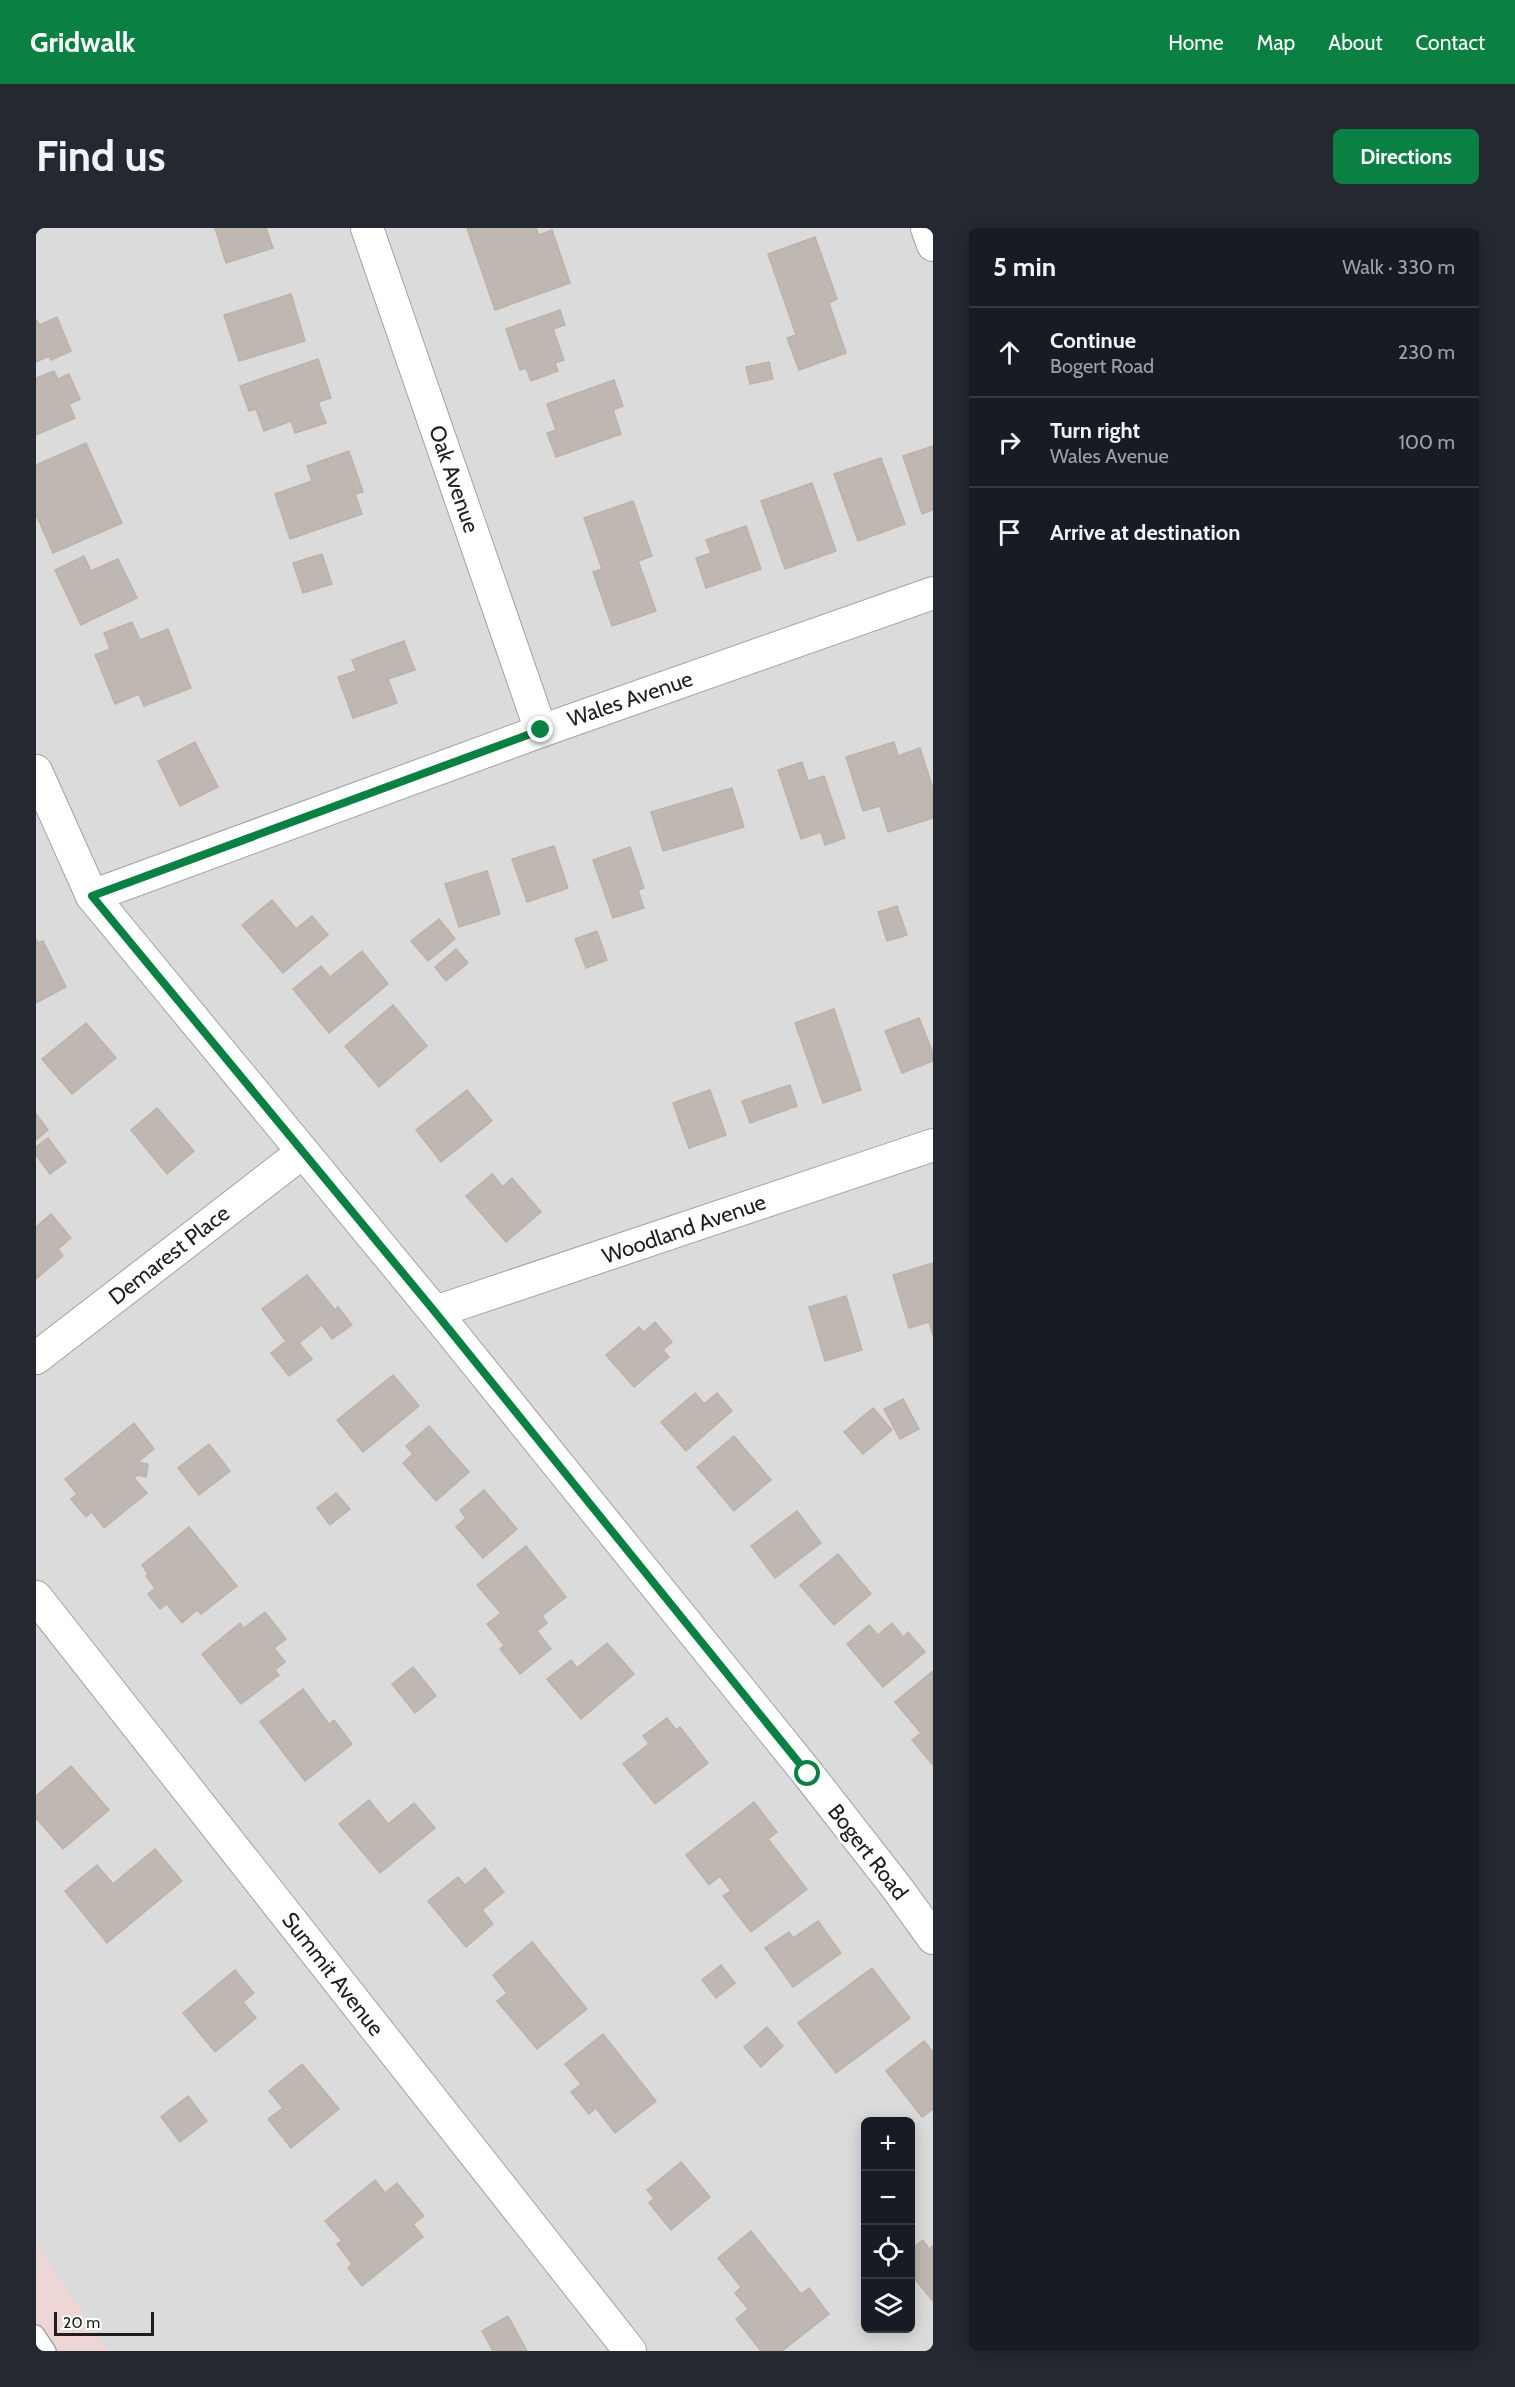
<!DOCTYPE html>
<html lang="en">
<head>
<meta charset="utf-8">
<style>
  body { margin:0; font-family:Cabin,sans-serif; background:#242831; color:#f1f3f6 }
  .controls { position:absolute; right:18px; bottom:18px; display:grid; overflow:hidden; border-radius:9px; box-shadow:0 3px 15px #0003 }
  .controls button { width:54px; height:54px; display:grid; place-items:center; padding:0; border:0; border-bottom:2px solid #363941; background:#171b24; color:#f1f3f6; font:30px sans-serif }
  .scale { position:absolute; left:18px; bottom:15px; width:100px; box-sizing:border-box; padding-left:6px; border:3px solid #1e1e1e; border-top:0; font-size:16px; line-height:21px; white-space:nowrap; color:#1e1e1e; -webkit-text-stroke:4px #fff; paint-order:stroke }
  .stop { position:absolute; width:18px; height:18px; margin:-14px; border:4px solid #0b8043; border-radius:50%; background:#fff }
  .stop.end { background:#0b8043; border-color:#fff; box-shadow:0 2px 6px #0008 }
  .list { margin:0; padding:0; list-style:none }
  h2 { display:flex; justify-content:space-between; align-items:center; height:78px; margin:0; padding:0 24px; font-size:26px }
  h2 small { font-size:20px; font-weight:400; color:#9ea1a6 }
  .list li { display:grid; grid-template-columns:39px 1fr auto; gap:18px; align-items:center; box-sizing:border-box; height:90px; padding:0 24px; border-top:2px solid #363941 }
  .list b { display:block; font-size:22px; white-space:nowrap }
  .list p { margin:0; font-size:20px; white-space:nowrap; color:#9ea1a6 }
  .list em { font-size:20px; font-style:normal; color:#9ea1a6 }
  .icon { flex:none; width:33px; height:33px; fill:none; stroke:currentColor; stroke-width:2; stroke-linecap:round; stroke-linejoin:round }
  .map { position:relative; flex:none; width:897px; height:2123px; overflow:hidden; border-radius:9px }
  header { display:flex; align-items:center; gap:36px; box-sizing:border-box; height:84px; padding:0 30px; background:#0b8043; color:#fff }
  header strong { font-size:28px }
  nav { display:flex; gap:33px; margin-inline-start:auto; font-size:21px }
  .intro { display:flex; align-items:center; justify-content:space-between; box-sizing:border-box; height:144px; padding:0 36px }
  h1 { margin:0; font-size:42px }
  .button { padding:15px 27px; border-radius:9px; background:#0b8043; color:#fff; font-size:21px; font-weight:700 }
  main { display:flex; gap:36px; padding:0 36px }
  aside { flex:1; background:#171b24; border-radius:9px; box-shadow:0 3px 15px #0003 }
  .map>svg:first-child { display:block }
  .residential { fill:#dcdbdb; fill-rule:evenodd }
  .commercial { fill:#eed6d5 }
  .building { fill:#bfb7b2; stroke:#bfb2a8; stroke-width:1.5 }
  .lines { fill:none; stroke-linecap:round; stroke-linejoin:round }
  .service-casing { stroke:#a2a2a2; stroke-width:18 }
  .minor-casing { stroke:#a2a2a2; stroke-width:34 }
  .service { stroke:#fff; stroke-width:15 }
  .minor { stroke:#fff; stroke-width:32 }
  .route { stroke:#0b8043; stroke-width:8 }
  .labels { text-anchor:middle; dominant-baseline:central; stroke-width:6; stroke-linejoin:round; paint-order:stroke }
  .street-label { font-size:22px; fill:#1e1e1e; stroke:#fff }
</style>
</head>
<body>
<header>
<strong>Gridwalk</strong>
<nav><a>Home</a><a>Map</a><a>About</a><a>Contact</a></nav>
</header>
<div class="intro"><h1>Find us</h1><a class="button">Directions</a></div>
<main>
<div class="map">
<svg width="897" height="2123" viewBox="0 0 897 2123">
  <rect width="100%" height="100%" fill="#efebe5"/>
  <!-- residential -->
  <path class="residential" d="M 0,0 L 897,0 L 897,2123 L 72,2123 L 0,2017 ZM 830,1894 L 874,1894 L 874,2100 L 830,2100 Z"/>
  <!-- commercial -->
  <polygon class="commercial" points="0,2017 72,2123 0,2123"/>
  <!-- building -->
  <g class="building">
    <polygon points="179,0 230,0 237,20 190,35"/>
    <polygon points="431,0 500,0 503,7 516,2 534,55 459,82"/>
    <polygon points="779,9 801,71 793,75 810,125 763,142 751,110 760,107 732,26"/>
    <polygon points="255,66 269,113 203,133 188,87"/>
    <polygon points="524,82 529,97 517,101 528,132 519,135 522,143 495,153 490,140 484,142 470,101"/>
    <polygon points="21,89 35,123 15,132 13,128 0,134 0,92 4,97"/>
    <polygon points="282,131 295,170 282,174 290,195 259,205 255,193 228,203 220,181 213,183 204,158"/>
    <polygon points="733,134 737,151 714,156 710,139"/>
    <polygon points="18,143 22,151 33,146 44,171 33,176 39,190 0,207 0,150"/>
    <polygon points="578,152 587,178 577,182 585,206 520,229 511,205 520,202 511,176"/>
    <polygon points="50,215 86,295 17,325 0,286 0,237"/>
    <polygon points="897,218 897,282 886,286 867,228"/>
    <polygon points="313,223 327,264 319,266 326,286 254,311 239,266 276,253 271,238"/>
    <polygon points="845,230 869,296 822,313 798,246"/>
    <polygon points="776,255 800,323 749,341 725,273"/>
    <polygon points="597,273 616,328 602,333 620,383 576,398 557,344 566,341 548,290"/>
    <polygon points="710,298 725,341 670,360 660,330 675,325 670,312"/>
    <polygon points="286,326 296,356 267,365 257,335"/>
    <polygon points="48,328 55,343 82,331 101,370 45,397 19,342"/>
    <polygon points="96,394 104,412 132,401 155,460 108,478 103,466 79,476 59,427 74,421 68,405"/>
    <polygon points="368,413 379,442 352,451 361,475 317,490 302,449 320,443 316,432"/>
    <polygon points="159,514 182,559 144,578 122,533"/>
    <polygon points="858,514 862,528 884,520 897,561 897,590 852,604 844,578 827,583 810,529"/>
    <polygon points="766,534 772,553 788,548 809,610 789,617 785,604 765,611 742,542"/>
    <polygon points="696,560 708,599 627,623 615,584"/>
    <polygon points="518,618 532,660 491,674 476,631"/>
    <polygon points="594,619 608,660 602,662 608,680 577,690 557,632"/>
    <polygon points="451,643 464,686 423,699 409,656"/>
    <polygon points="236,672 260,701 276,688 292,707 247,745 206,697"/>
    <polygon points="861,678 871,707 851,713 842,684"/>
    <polygon points="403,691 419,711 392,733 375,713"/>
    <polygon points="561,703 571,732 550,740 539,711"/>
    <polygon points="0,711 2,715 7,713 30,759 0,775"/>
    <polygon points="420,721 432,735 410,753 399,739"/>
    <polygon points="326,723 352,756 293,805 257,761 285,738 294,749"/>
    <polygon points="357,777 391,818 343,859 309,818"/>
    <polygon points="798,781 825,862 787,875 759,795"/>
    <polygon points="883,790 897,825 897,833 866,845 849,803"/>
    <polygon points="50,795 80,830 36,866 6,831"/>
    <polygon points="754,857 761,878 714,895 706,873"/>
    <polygon points="431,862 456,893 405,934 380,902"/>
    <polygon points="674,862 690,907 653,920 637,875"/>
    <polygon points="121,880 158,923 131,946 95,902"/>
    <polygon points="0,886 12,902 0,912"/>
    <polygon points="12,910 30,934 14,946 0,927 0,919"/>
    <polygon points="456,946 467,959 476,950 505,984 470,1014 430,968"/>
    <polygon points="15,986 35,1010 22,1021 27,1028 0,1051 0,999"/>
    <polygon points="897,1035 897,1107 893,1094 873,1100 857,1047"/>
    <polygon points="271,1047 299,1082 302,1079 316,1097 296,1111 286,1097 263,1115 276,1131 253,1148 235,1125 250,1113 226,1081"/>
    <polygon points="810,1068 826,1122 789,1133 773,1079"/>
    <polygon points="619,1094 636,1114 627,1122 633,1129 598,1159 570,1127 603,1099 608,1104"/>
    <polygon points="357,1147 383,1178 327,1224 301,1192"/>
    <polygon points="659,1165 668,1176 681,1165 696,1183 650,1223 625,1194"/>
    <polygon points="867,1171 883,1201 864,1211 848,1181"/>
    <polygon points="837,1180 856,1202 827,1226 808,1204"/>
    <polygon points="98,1195 118,1221 102,1234 112,1236 110,1249 102,1247 98,1250 111,1265 68,1300 56,1284 50,1289 35,1271 41,1266 29,1251"/>
    <polygon points="393,1198 433,1244 400,1273 367,1235 377,1226 370,1218"/>
    <polygon points="698,1208 735,1252 698,1283 661,1239"/>
    <polygon points="173,1216 194,1243 163,1267 142,1240"/>
    <polygon points="448,1262 481,1301 447,1330 420,1299 430,1290 424,1282"/>
    <polygon points="300,1265 314,1281 294,1297 281,1280"/>
    <polygon points="761,1283 785,1315 739,1350 715,1318"/>
    <polygon points="153,1299 201,1358 165,1386 161,1382 146,1395 131,1376 124,1381 112,1366 119,1360 110,1348 112,1346 106,1337"/>
    <polygon points="490,1318 530,1369 506,1388 511,1395 501,1403 515,1421 484,1446 464,1421 468,1417 451,1396 465,1385 441,1357"/>
    <polygon points="802,1326 835,1366 798,1397 764,1357"/>
    <polygon points="229,1384 250,1411 238,1420 249,1434 239,1442 243,1447 205,1476 166,1426 204,1395 208,1400"/>
    <polygon points="856,1395 867,1409 872,1404 889,1424 847,1459 811,1416 833,1397 842,1407"/>
    <polygon points="571,1415 598,1446 545,1491 511,1451 535,1432 541,1440"/>
    <polygon points="377,1439 400,1468 379,1485 356,1456"/>
    <polygon points="897,1443 897,1537 876,1512 885,1505 859,1474"/>
    <polygon points="267,1461 293,1496 298,1492 316,1516 269,1553 224,1494"/>
    <polygon points="631,1490 640,1502 644,1499 672,1535 619,1576 587,1536 613,1516 607,1508"/>
    <polygon points="35,1538 73,1582 27,1621 0,1590 0,1568"/>
    <polygon points="333,1572 352,1596 378,1575 399,1600 344,1645 303,1596"/>
    <polygon points="718,1574 741,1604 732,1611 771,1661 715,1704 687,1668 695,1663 684,1648 673,1657 650,1627"/>
    <polygon points="119,1621 146,1653 71,1715 29,1663 61,1637 77,1656"/>
    <polygon points="449,1640 468,1664 446,1682 457,1696 430,1719 392,1673 422,1649 429,1657"/>
    <polygon points="782,1693 805,1725 757,1759 729,1720 753,1704 757,1710"/>
    <polygon points="496,1714 551,1781 501,1821 461,1773 471,1765 457,1747"/>
    <polygon points="685,1737 699,1755 680,1770 666,1752"/>
    <polygon points="836,1740 874,1790 800,1845 762,1795"/>
    <polygon points="199,1742 218,1765 207,1774 220,1790 179,1824 147,1785"/>
    <polygon points="731,1799 747,1818 725,1839 708,1819"/>
    <polygon points="567,1806 620,1873 579,1905 560,1880 553,1886 535,1864 545,1856 529,1836"/>
    <polygon points="888,1813 897,1824 897,1881 886,1889 850,1843"/>
    <polygon points="266,1836 303,1881 255,1920 232,1891 247,1880 233,1863"/>
    <polygon points="152,1868 171,1893 144,1914 125,1889"/>
    <polygon points="645,1934 674,1969 635,2002 613,1975 618,1970 611,1962"/>
    <polygon points="339,1952 349,1965 361,1955 388,1988 377,1996 387,2009 326,2058 312,2040 316,2036 301,2016 306,2013 289,1993"/>
    <polygon points="715,2003 765,2066 773,2060 793,2086 746,2123 725,2123 700,2091 712,2081 699,2065 705,2059 682,2030"/>
    <polygon points="887,2012 893,2021 897,2018 897,2073 874,2045 874,2022"/>
    <polygon points="472,2088 491,2123 457,2123 446,2103"/>
  </g>
  <g class="lines">
    <!-- service casing -->
    <g class="service-casing">
      <polyline id="service" points="0,2105 12,2123"/>
    </g>
    <!-- minor casing -->
    <g class="minor-casing">
      <g id="minor">
        <polyline points="331,0 505,503"/>
        <polyline points="891,0 897,17"/>
        <polyline points="0,543 56,668 399,1084 772,1546 861,1660 897,1710"/>
        <polyline points="56,668 505,503 897,365"/>
        <polyline points="399,1084 897,917"/>
        <polyline points="0,1130 267,924"/>
        <polyline points="0,1369 594,2123"/>
      </g>
    </g>
    <!-- service -->
    <use href="#service" class="service"/>
    <!-- minor -->
    <use href="#minor" class="minor"/>
  </g>
  <g class="lines">
    <!-- route -->
    <polyline class="route" points="505,502 56,668 399,1084 772,1546"/>
  </g>
  <g class="labels">
    <!-- street labels -->
    <g class="street-label">
      <text transform="translate(418 251) rotate(71)">Oak Avenue</text>
      <text transform="translate(594 471) rotate(-19)">Wales Avenue</text>
      <text transform="translate(648 1001) rotate(-19)">Woodland Avenue</text>
      <text transform="translate(133 1027) rotate(-38)">Demarest Place</text>
      <text transform="translate(832 1624) rotate(52)">Bogert Road</text>
      <text transform="translate(297 1746) rotate(52)">Summit Avenue</text>
    </g>
  </g>
</svg>
<div class="controls">
<button>+</button>
<button>−</button>
<button><svg class="icon" aria-label="locate" viewBox="0 0 24 24"><circle cx="12" cy="12" r="6"/><path d="M12 2v4M12 18v4M2 12h4M18 12h4"/></svg></button>
<button><svg class="icon" aria-label="layers" viewBox="0 0 24 24"><path d="M12 4l9 5-9 5-9-5zM3 14l9 5 9-5"/></svg></button>
</div>
<div class="scale">20 m</div>
<div class="stop" style="left:772px;top:1546px"></div>
<div class="stop end" style="left:505px;top:502px"></div>
</div>
<aside>
<h2>5 min<small>Walk · 330 m</small></h2>
<ul class="list">
<li><svg class="icon" aria-label="ahead" viewBox="0 0 24 24"><path d="M12 20V5M6 11l6-6 6 6"/></svg><div><b>Continue</b><p>Bogert Road</p></div><em>230 m</em></li>
<li><svg class="icon" aria-label="right" viewBox="0 0 24 24"><path d="M7 20v-9h11M14 6l5 5-5 5"/></svg><div><b>Turn right</b><p>Wales Avenue</p></div><em>100 m</em></li>
<li><svg class="icon" aria-label="arrive" viewBox="0 0 24 24"><path d="M6 21V4h12l-3 4 3 4H6"/></svg><div><b>Arrive at destination</b></div></li>
</ul>
</aside>
</main>
</body>
</html>
